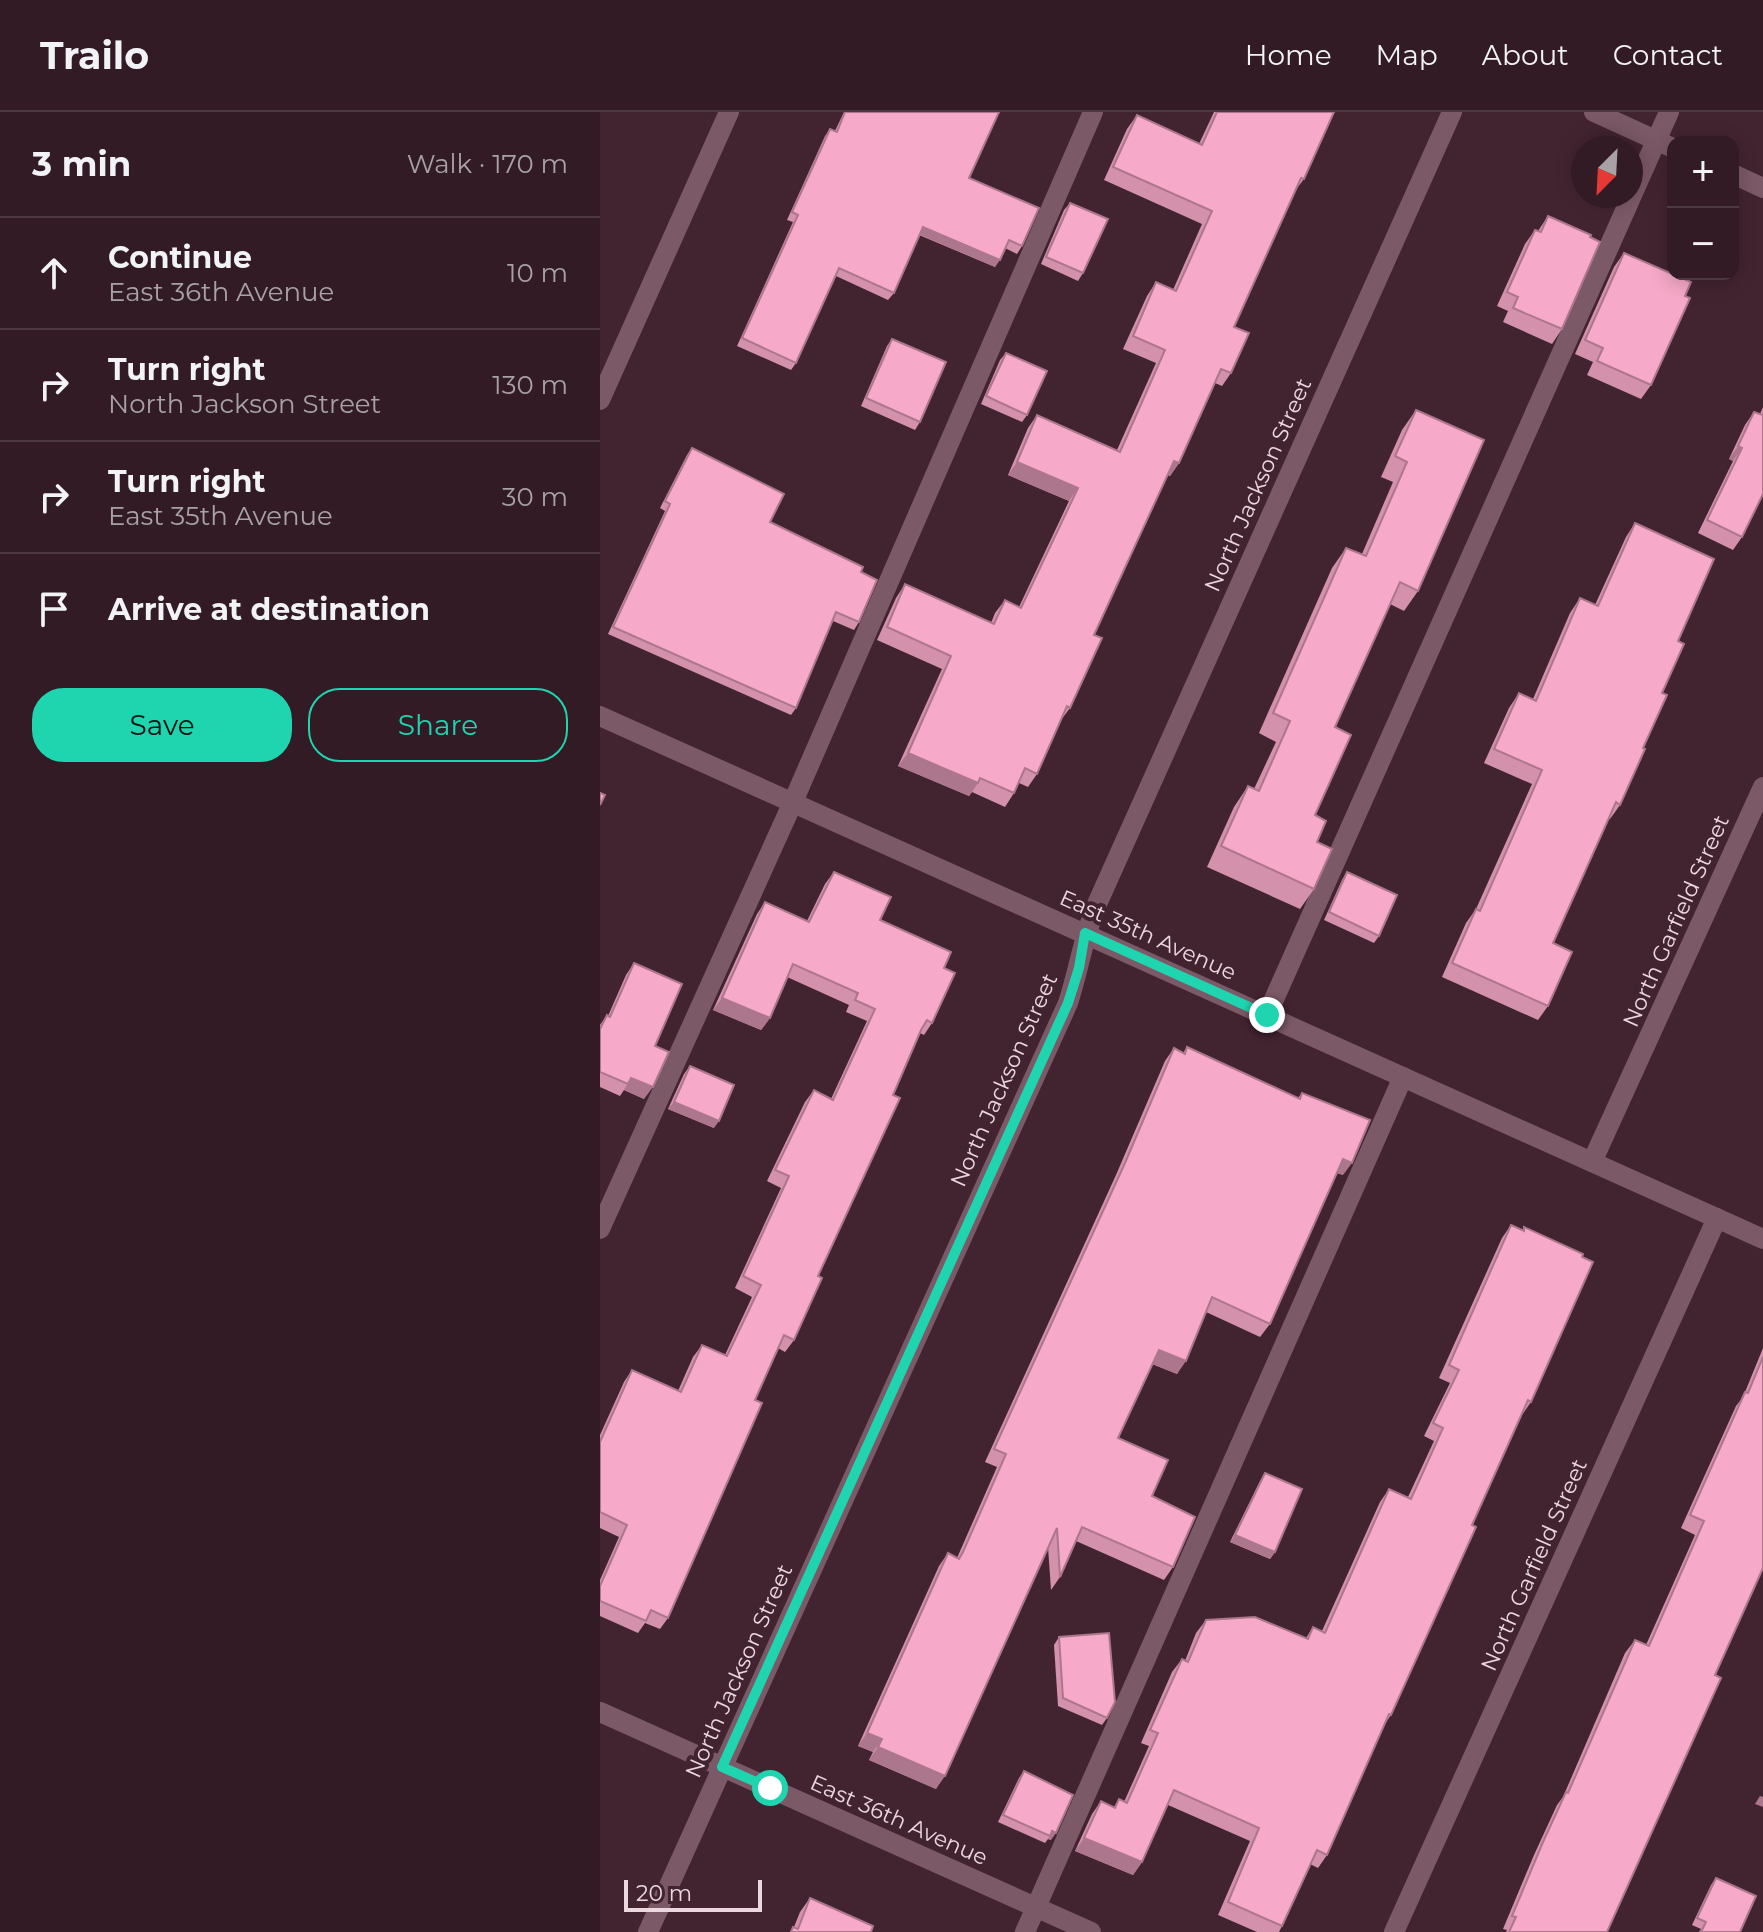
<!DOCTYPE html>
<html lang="en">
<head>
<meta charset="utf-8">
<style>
  body { margin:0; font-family:Montserrat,sans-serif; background:#3a242c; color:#f1f3f6 }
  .controls { position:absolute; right:24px; top:24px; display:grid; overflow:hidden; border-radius:16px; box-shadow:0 4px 20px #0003 }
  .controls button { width:72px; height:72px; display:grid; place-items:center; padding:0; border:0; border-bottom:2px solid #4d3941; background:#321b24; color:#f1f3f6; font:40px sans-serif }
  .compass { position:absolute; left:971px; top:24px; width:72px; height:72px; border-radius:50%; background:#321b24; box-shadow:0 4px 20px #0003; rotate:204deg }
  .scale { position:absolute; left:24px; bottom:20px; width:138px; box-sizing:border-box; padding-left:8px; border:4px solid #ebd7de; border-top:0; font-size:22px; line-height:28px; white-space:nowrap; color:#ebd7de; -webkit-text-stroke:6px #422430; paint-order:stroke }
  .stop { position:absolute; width:24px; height:24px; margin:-18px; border:6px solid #1fd5b0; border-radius:50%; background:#fff }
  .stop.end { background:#1fd5b0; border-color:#fff; box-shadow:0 2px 8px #0008 }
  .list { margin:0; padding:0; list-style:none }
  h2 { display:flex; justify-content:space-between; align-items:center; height:104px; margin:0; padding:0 32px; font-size:34px }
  h2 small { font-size:26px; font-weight:400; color:#a8a1a6 }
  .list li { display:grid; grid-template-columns:52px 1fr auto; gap:24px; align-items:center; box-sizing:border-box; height:112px; padding:0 32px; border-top:2px solid #4d3941 }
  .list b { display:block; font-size:30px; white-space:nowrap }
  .list p { margin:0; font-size:26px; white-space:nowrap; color:#a8a1a6 }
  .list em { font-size:26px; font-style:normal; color:#a8a1a6 }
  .actions { display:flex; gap:16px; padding:24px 32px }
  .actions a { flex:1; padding:18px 0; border:2px solid #1fd5b0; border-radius:32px; text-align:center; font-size:28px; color:#1fd5b0 }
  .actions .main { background:#1fd5b0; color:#111 }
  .icon { flex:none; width:44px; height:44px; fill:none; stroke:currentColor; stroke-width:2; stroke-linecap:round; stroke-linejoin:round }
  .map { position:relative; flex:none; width:1163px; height:1820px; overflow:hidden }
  header { display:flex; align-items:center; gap:48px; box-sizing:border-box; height:112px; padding:0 40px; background:#321b24; border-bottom:2px solid #4d3941 }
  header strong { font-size:38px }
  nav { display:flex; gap:44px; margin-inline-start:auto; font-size:28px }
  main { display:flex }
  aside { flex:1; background:#321b24 }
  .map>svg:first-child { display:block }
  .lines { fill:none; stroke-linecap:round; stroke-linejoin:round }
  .minor { stroke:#7c5967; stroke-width:20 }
  .wall { fill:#d491ac }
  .shaded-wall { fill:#ac768c }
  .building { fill:#f6a9c8; stroke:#ac768c; stroke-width:2 }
  .route { stroke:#1fd5b0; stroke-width:10 }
  .labels { text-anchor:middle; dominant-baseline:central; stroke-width:8; stroke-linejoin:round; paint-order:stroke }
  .street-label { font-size:22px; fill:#ebd7de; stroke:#422430 }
</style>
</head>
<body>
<header>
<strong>Trailo</strong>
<nav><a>Home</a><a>Map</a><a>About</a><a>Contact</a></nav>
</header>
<main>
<aside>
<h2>3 min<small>Walk · 170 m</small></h2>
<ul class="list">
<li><svg class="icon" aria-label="ahead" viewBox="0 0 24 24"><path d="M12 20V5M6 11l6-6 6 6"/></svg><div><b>Continue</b><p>East 36th Avenue</p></div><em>10 m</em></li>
<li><svg class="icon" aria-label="right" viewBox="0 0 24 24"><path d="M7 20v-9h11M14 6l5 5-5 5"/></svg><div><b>Turn right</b><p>North Jackson Street</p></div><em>130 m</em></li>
<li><svg class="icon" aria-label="right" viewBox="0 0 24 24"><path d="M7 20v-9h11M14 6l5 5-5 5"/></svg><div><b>Turn right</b><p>East 35th Avenue</p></div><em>30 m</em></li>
<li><svg class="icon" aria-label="arrive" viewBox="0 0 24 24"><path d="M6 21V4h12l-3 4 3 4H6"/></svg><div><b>Arrive at destination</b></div></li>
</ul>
<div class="actions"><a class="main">Save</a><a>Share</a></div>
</aside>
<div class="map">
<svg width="1163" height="1820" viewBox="0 0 1163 1820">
  <rect width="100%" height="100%" fill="#422430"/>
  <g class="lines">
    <!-- minor -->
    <g class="minor">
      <polyline points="994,0 1073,36"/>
      <polyline points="1133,62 1163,76"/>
      <polyline points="0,288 129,0"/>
      <polyline points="0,604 1163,1127"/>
      <polyline points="667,903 1069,0"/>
      <polyline points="992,1050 1163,675"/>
      <polyline points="0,1117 193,690 493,0"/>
      <polyline points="0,1600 491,1820"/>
      <path d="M 48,1820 L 468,891 C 479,858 483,825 497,792 L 852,0"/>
      <polyline points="425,1820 803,965"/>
      <polyline points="794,1820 1117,1106"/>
    </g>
  </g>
  <!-- wall -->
  <g class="wall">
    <polygon points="244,0 399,0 369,66 422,134 417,142 405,136 395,155 319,123 294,181 288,188 236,164 196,251 191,258 137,234 193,110 187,108 216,44 225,24 230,17 235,19"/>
    <polygon points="614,0 734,0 704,67 694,80 634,215 631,261 622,274 615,271 579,351 570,364 568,363 494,523 470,596 461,608 437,662 428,675 419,671 414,681 405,695 372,680 369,684 298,654 342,557 277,528 296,486 305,472 391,511 395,501 405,488 419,495 469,389 408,363 428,316 437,303 517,338 556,251 523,237 547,184 556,170 573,178 602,112 504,68 527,17 537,3 599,32"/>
    <polygon points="470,91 483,161 478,169 441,152 464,98"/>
    <polygon points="948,104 962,217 952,232 903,210 908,199 897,194 925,132 935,118 938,119"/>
    <polygon points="1024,141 1085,184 1051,273 1041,287 987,263 993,250 975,242 1014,155"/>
    <polygon points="292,227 320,310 315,318 261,294 287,234"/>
    <polygon points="406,241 427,303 422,310 381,292 400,248"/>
    <polygon points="1163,295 1163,382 1142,425 1133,438 1098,421 1133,349 1129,347 1145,313 1154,300 1160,302"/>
    <polygon points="816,298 818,479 804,499 790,492 735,615 715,703 717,730 714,777 700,797 607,755 634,695 648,674 654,677 676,630 659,621 732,456 746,436 762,442 793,370 781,365 802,318"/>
    <polygon points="92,336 170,410 261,460 259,510 254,518 233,509 196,596 191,603 8,522 65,399 60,396 87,343"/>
    <polygon points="1035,411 1078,529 1062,581 1043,636 1020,693 1010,707 1009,706 953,831 948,894 938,908 842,865 866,811 876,797 932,672 884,651 909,596 919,581 933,587 970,501 980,486 995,493 1026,425"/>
    <polygon points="234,760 280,808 344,856 332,911 324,923 320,921 293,983 218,1164 194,1228 185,1240 178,1236 155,1288 68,1506 60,1517 45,1511 38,1521 0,1504 0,1468 19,1425 0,1416 0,1323 24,1270 32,1258 78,1279 93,1245 102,1233 125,1243 152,1185 135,1176 181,1076 167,1069 205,990 214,978 231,987 267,909 246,900 249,893 187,865 170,906 161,918 113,898 157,802 165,790 207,809 225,772"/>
    <polygon points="747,760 779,824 774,831 724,808 742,768"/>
    <polygon points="34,851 55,934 44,987 24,978 20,984 0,975 0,913 7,903 8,904 26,863"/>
    <polygon points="587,935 698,986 702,981 743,1063 737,1061 670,1212 660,1225 606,1200 577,1262 552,1252 518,1326 552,1384 573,1455 564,1468 476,1429 460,1465 451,1478 448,1435 336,1677 269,1648 273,1640 258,1634 339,1454 348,1441 357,1446 397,1355 385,1350 516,1063 565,949 574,936 583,941"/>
    <polygon points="90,954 114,1016 68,997 84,962"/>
    <polygon points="911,1113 922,1118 924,1115 931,1290 922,1303 872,1413 791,1603 784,1613 727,1743 718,1756 710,1752 682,1814 679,1820 657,1820 618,1803 650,1729 568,1693 542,1750 533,1763 475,1739 492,1702 501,1689 514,1695 519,1687 524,1690 549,1634 541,1631 572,1560 582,1547 585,1549 596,1521 606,1508 706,1526 713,1515 722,1519 780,1390 789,1377 808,1385 834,1329 824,1324 850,1271 839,1266 902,1126"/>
    <polygon points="1163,1236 1163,1456 1115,1563 1007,1820 906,1820 907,1818 903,1817 934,1743 957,1693 963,1685 1025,1541 1035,1528 1046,1533 1095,1423 1081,1416 1136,1294 1143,1285"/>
    <polygon points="665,1361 675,1440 670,1447 630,1430 660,1369"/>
    <polygon points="459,1525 507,1606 502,1613 458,1594 454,1533"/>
    <polygon points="424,1659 451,1728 448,1727 445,1731 398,1710 419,1666"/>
    <polygon points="1116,1766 1140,1820 1099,1820 1101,1817 1092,1813 1111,1773"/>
    <polygon points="210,1786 271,1820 190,1820 194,1815 200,1800"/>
  </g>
  <!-- shaded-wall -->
  <g class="shaded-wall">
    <polygon points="323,115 400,148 395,155 318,122"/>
    <polygon points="1138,334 1142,336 1133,349 1129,347"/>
    <polygon points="574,349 579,351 570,364 565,362"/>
    <polygon points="417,350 478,376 469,389 408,363"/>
    <polygon points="308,641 378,671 369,684 298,654"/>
    <polygon points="122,886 170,906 161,918 113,898"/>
    <polygon points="31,966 53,975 44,987 24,978"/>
    <polygon points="74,990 119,1009 114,1016 68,997"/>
    <polygon points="743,1047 752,1051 743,1063 734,1060"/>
    <polygon points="559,1238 586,1249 577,1262 550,1251"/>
    <polygon points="635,1423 675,1440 670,1447 630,1430"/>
    <polygon points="267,1621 282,1627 273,1640 258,1634"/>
    <polygon points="278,1635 345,1664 336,1677 269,1648"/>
    <polygon points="1160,1684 1163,1685 1163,1695 1155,1692"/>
    <polygon points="452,1719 456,1721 451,1728 448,1727"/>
    <polygon points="484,1726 542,1750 533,1763 475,1739"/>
  </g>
  <!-- building -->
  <g class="building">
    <polygon points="245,0 399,0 369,66 439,96 422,134 409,128 400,148 323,115 294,181 239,156 196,251 142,226 198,103 192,100 221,37 230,17 237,20"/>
    <polygon points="617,0 734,0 704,67 701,66 634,215 649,221 631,261 621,257 579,351 574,349 494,523 502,526 470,596 467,594 437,662 425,656 414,681 380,666 378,671 308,641 351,544 287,515 305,472 394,512 405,488 421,496 478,376 417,350 437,303 520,340 565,238 533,224 556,170 576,179 612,99 513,55 537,3 602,33"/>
    <polygon points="470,91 508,107 483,161 446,145"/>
    <polygon points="948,104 991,123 990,125 1000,130 962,217 913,196 918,185 907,180 935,118 941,120"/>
    <polygon points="1024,141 1091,170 1085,184 1090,186 1051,273 997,249 1003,236 985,228"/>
    <polygon points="292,227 346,250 320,310 266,286"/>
    <polygon points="406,241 447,259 427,303 386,284"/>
    <polygon points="816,298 884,328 818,479 800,470 735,615 751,623 715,703 726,709 717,730 732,737 714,777 621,734 648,674 659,679 690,609 673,601 746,436 766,444 807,350 795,344"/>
    <polygon points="1154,300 1163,303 1163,382 1142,425 1107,408 1142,336 1138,334"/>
    <polygon points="92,336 184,382 170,410 263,455 261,460 277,468 259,510 236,500 196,596 13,515 70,392 65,389"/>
    <polygon points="1035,411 1114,447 1078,529 1084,532 1062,581 1067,583 1043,636 1045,637 1020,693 1016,690 953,831 972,840 948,894 852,851 876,797 880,799 942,658 894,637 919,581 936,589 980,486 998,494"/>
    <polygon points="0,681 5,683 0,693"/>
    <polygon points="234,760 291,785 280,808 351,840 344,856 355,861 332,911 327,908 321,918 293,983 300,986 218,1164 222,1166 194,1228 184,1223 155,1288 162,1291 68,1506 51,1498 46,1509 0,1489 0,1474 27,1413 0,1400 0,1330 32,1258 81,1280 102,1233 127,1244 161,1173 143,1164 189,1064 175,1058 214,978 233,988 275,897 255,888 258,881 193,852 170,906 122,886 165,790 209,810"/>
    <polygon points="747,760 797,783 779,824 729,800"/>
    <polygon points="34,851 82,872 55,934 69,940 53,975 31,966 28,972 0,960 0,917 7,903 10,905"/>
    <polygon points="587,935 700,987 702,981 770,1008 752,1051 743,1047 670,1212 612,1185 586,1249 559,1238 518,1326 568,1348 552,1384 595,1405 573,1455 482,1415 460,1465 457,1416 345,1664 278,1635 282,1627 267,1621 348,1441 359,1447 363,1440 406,1342 394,1337 525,1051 574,936 585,942"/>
    <polygon points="90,954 134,973 119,1009 74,990"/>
    <polygon points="911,1113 924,1119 924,1115 983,1142 982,1145 993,1150 931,1290 928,1288 872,1413 876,1415 791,1603 789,1602 727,1743 717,1738 682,1814 628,1790 659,1716 574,1678 542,1750 484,1726 501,1689 515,1696 519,1687 527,1691 558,1621 550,1618 582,1547 588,1550 606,1508 655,1505 708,1527 713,1515 725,1521 789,1377 811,1387 843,1316 833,1311 859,1258 849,1253"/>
    <polygon points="1163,1245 1163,1456 1115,1563 1121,1566 1007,1820 909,1820 916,1805 912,1804 943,1730 966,1680 968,1681 1035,1528 1049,1534 1104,1409 1090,1403 1145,1280 1148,1281"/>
    <polygon points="665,1361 702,1377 675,1440 635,1423"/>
    <polygon points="509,1521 515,1590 507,1606 463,1586 459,1525"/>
    <polygon points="424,1659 473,1683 456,1721 452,1719 450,1724 403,1703"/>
    <polygon points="1116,1766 1156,1784 1140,1820 1101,1820 1106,1810 1097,1806"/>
    <polygon points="210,1786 273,1814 271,1820 191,1820 193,1815 198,1817"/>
  </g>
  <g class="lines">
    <!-- route -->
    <polyline class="route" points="170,1676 122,1655 468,891 479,856 485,821 667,903"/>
  </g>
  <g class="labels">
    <!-- street labels -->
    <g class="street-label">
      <text transform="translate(658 373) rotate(-66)">North Jackson Street</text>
      <text transform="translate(1076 809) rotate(-66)">North Garfield Street</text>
      <text transform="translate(548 823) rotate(24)">East 35th Avenue</text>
      <text transform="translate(404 968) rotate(-66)">North Jackson Street</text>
      <text transform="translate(934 1453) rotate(-66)">North Garfield Street</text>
      <text transform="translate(139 1559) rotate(-66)">North Jackson Street</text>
      <text transform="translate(299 1708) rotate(24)">East 36th Avenue</text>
    </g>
  </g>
</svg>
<div class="controls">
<button>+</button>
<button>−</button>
</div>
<svg class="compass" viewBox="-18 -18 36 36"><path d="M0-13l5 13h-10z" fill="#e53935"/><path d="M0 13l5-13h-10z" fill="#a8a1a6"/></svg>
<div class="scale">20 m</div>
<div class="stop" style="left:170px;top:1676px"></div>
<div class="stop end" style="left:667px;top:903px"></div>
</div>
</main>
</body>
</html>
